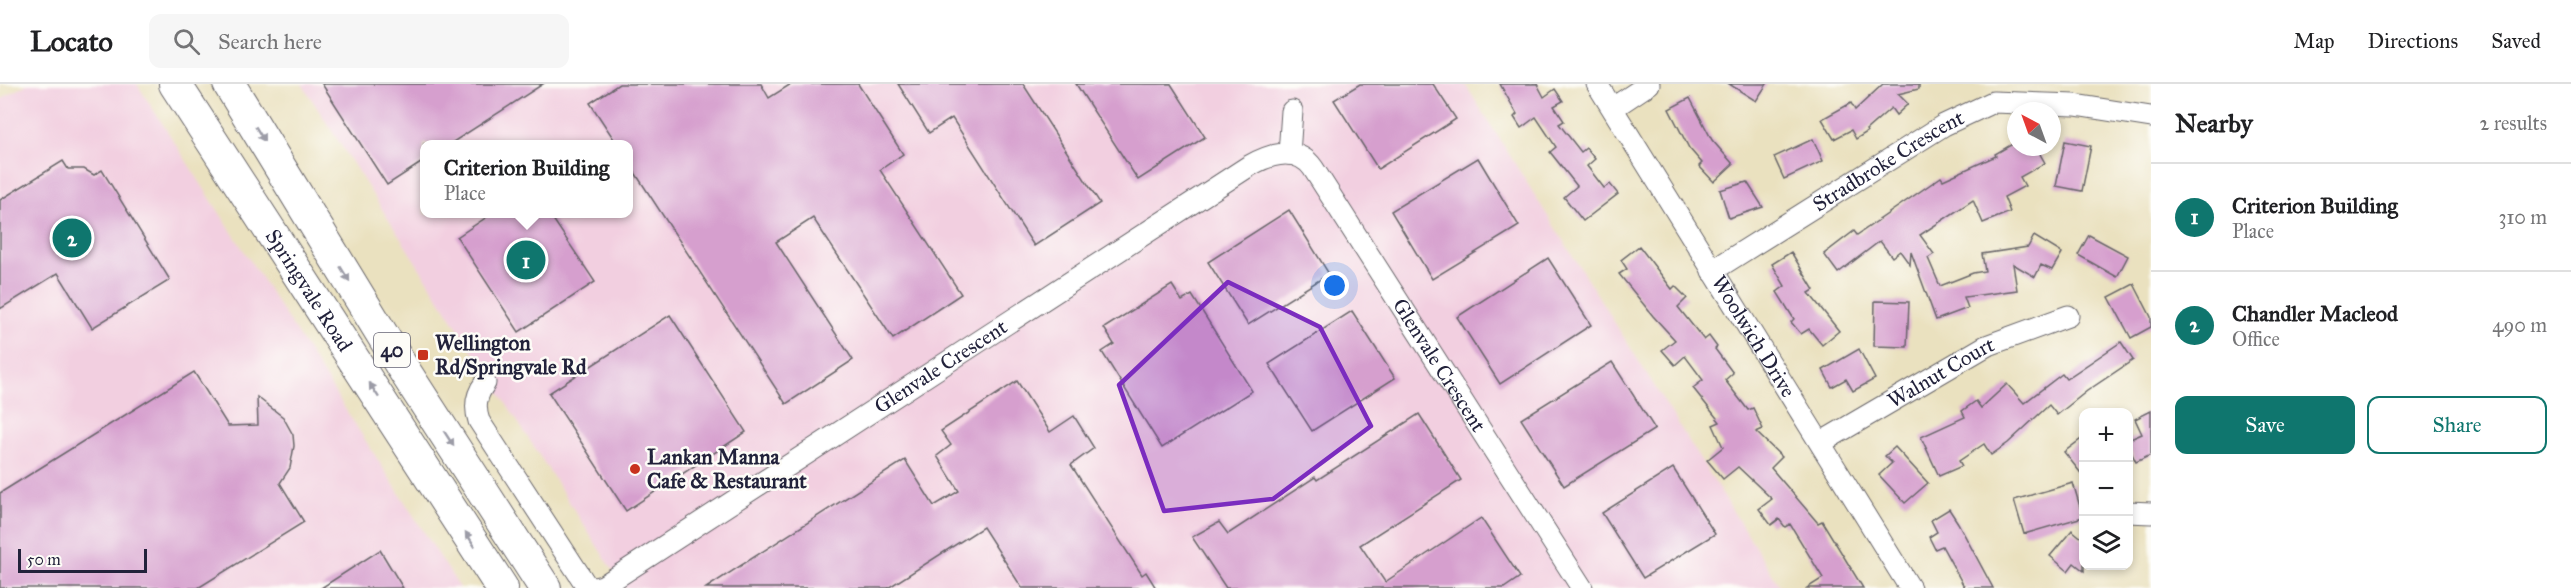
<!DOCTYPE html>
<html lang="en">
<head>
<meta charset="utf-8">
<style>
  body { margin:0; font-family:"IM FELL Great Primer",serif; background:#f6f6f6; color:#202124 }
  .controls { position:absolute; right:18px; bottom:18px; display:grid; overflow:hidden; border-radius:12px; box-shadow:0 3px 9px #0003 }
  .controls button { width:54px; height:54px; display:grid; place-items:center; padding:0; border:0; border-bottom:2px solid #e0e0e0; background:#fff; color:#202124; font:30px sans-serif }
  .compass { position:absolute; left:2007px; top:18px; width:54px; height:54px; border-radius:50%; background:#fff; box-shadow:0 3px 9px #0003; rotate:319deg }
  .scale { position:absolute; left:18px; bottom:15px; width:129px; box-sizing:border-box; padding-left:6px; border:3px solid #22223b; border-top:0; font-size:16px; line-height:21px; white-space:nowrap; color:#22223b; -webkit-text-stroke:4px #fdfcf7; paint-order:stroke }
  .you { position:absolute; left:1335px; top:202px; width:21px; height:21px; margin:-15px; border:4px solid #fff; border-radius:50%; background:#1a73e8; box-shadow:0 0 0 9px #1a73e833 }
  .badge { display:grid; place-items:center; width:39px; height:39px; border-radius:50%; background:#0f766e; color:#fff; font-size:20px; font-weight:700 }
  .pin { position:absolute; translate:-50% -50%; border:3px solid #fff; box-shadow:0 2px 6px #0006 }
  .popup { position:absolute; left:420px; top:56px; width:213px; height:78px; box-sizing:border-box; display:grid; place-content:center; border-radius:12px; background:#fff; filter:drop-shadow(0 2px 4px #0005); font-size:20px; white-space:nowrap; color:#757577 }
  .popup b { font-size:22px; color:#202124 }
  .popup::after { content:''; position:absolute; left:50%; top:100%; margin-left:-12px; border:12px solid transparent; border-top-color:#fff }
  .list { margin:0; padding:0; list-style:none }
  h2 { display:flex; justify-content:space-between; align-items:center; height:78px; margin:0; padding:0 24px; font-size:26px }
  h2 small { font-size:20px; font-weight:400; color:#757577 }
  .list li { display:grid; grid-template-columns:39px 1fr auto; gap:18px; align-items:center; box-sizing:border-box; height:108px; padding:0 24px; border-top:2px solid #e0e0e0 }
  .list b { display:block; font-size:22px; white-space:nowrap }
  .list p { margin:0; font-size:20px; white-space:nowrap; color:#757577 }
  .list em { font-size:20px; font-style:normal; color:#757577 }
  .actions { display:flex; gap:12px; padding:18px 24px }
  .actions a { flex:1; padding:14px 0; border:2px solid #0f766e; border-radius:12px; text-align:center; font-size:21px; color:#0f766e }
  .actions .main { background:#0f766e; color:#fff }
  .icon { flex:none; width:33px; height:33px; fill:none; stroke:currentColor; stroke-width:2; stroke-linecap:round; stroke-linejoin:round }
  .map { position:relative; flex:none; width:2151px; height:504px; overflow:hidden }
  header { display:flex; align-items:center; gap:36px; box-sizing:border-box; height:84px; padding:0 30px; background:#fff; border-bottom:2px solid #e0e0e0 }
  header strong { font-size:28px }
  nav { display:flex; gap:33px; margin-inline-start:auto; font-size:21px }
  .search { width:420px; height:54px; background:#f6f6f6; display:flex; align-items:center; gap:15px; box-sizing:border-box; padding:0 21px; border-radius:12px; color:#757577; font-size:22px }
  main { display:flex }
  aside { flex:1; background:#fff }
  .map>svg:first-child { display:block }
  .built { fill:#f2cfe0; fill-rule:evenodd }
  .building { fill:#d69fce }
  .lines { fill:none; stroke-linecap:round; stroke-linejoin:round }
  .minor-casing { stroke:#686569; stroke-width:23 }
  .highway-casing { stroke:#686569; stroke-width:34 }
  .minor { stroke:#fff; stroke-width:21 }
  .highway { stroke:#fff; stroke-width:32 }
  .oneway { fill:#9c9ca7 }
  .marked { fill:#7b2cbf; fill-opacity:0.2; stroke:#7b2cbf; stroke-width:4.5; stroke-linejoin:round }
  .poi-dot { fill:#c8321e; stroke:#fdfcf7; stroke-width:2 }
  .labels { text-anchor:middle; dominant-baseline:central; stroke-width:5; stroke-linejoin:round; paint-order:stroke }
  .shield { fill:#fdfcf7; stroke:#646373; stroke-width:1.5 }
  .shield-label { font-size:20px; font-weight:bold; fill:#22223b }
  .street-label { font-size:21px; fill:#22223b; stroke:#fdfcf7 }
  .poi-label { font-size:21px; font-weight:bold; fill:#22223b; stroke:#fdfcf7; text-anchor:start }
</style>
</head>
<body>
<header>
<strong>Locato</strong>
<div class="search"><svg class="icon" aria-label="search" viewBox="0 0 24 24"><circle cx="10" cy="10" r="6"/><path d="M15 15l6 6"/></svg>Search here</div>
<nav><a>Map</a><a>Directions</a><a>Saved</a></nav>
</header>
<main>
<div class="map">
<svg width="2151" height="504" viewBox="0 0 2151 504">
  <rect width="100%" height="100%" fill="#fdfcf7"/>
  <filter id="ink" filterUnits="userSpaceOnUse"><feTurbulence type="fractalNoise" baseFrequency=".0167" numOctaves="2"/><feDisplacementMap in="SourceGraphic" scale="12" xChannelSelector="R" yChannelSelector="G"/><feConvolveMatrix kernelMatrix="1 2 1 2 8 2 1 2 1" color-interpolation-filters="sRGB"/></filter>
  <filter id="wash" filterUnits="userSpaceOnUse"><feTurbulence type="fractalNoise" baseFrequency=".008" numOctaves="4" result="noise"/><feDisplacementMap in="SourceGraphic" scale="24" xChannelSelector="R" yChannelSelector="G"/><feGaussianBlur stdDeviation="1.35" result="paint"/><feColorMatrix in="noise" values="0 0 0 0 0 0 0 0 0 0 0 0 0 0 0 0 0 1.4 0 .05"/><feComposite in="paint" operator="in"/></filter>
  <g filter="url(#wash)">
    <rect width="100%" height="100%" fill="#eae1bf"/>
    <!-- built -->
    <g class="built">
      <polygon points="27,0 137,0 460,504 0,504 0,16"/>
      <path d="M 302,0 L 1465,0 L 1781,504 L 624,504 ZM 424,60 L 628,60 L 628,130 L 424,130 Z"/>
    </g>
    <g id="blocks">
      <!-- building -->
      <g class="building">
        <polygon points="322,0 543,0 450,60 424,60 424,77 387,101"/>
        <polygon points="619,0 761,0 769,14 791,0 858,0 903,70 880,86 961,210 893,255 813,134 776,158 853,276 786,320 628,78 628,60 617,60 590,19"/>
        <polygon points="898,0 1023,0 1100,119 1034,162 952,34 929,49"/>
        <polygon points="1076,0 1171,0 1205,53 1138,96"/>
        <polygon points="1360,0 1433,0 1456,35 1378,85 1334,16"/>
        <polygon points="1500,0 1537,0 1544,13 1555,5 1563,17 1554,22 1564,37 1559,40 1581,68 1586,64 1595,75 1587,82 1604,104 1610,100 1618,110 1583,137 1564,113 1577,102 1550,68 1556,63 1536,33 1521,44 1514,33 1517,30"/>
        <polygon points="1729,0 1767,0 1756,17"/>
        <polygon points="1883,0 1919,0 1919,5 1898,10 1908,20 1896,31 1891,24 1866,46 1867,48 1856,55 1851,46 1834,55 1822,35 1851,19 1855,26"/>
        <polygon points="1690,14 1712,56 1733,80 1714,98 1699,82 1702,79 1689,64 1669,25"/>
        <polygon points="1813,55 1823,77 1784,95 1774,73"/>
        <polygon points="2065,57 2091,62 2082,107 2056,102"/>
        <polygon points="2016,58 2016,63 2036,63 2045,79 2020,93 2025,102 2004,113 2010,128 1983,139 1973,116 1920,151 1934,170 1928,174 1940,202 1973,189 1985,187 1982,170 2028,163 2034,152 2062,169 2052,186 2041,181 2035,193 2013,180 2017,206 1964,213 1968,224 1936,236 1911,168 1910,181 1900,167 1892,173 1880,157 1838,189 1824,170 1854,147 1857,151 1941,93 1943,96 1996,72 1995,70"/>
        <polygon points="1478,74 1519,142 1432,195 1391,127"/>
        <polygon points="63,77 68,85 84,85 94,91 102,86 170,196 92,244 58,189 0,225 0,116"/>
        <polygon points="1747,98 1763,123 1729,134 1720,106"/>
        <polygon points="1289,126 1329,190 1248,241 1208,178"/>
        <polygon points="493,129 549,129 595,198 519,248 457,153"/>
        <polygon points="2089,151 2128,172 2117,193 2078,171"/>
        <polygon points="1639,162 1672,205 1675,202 1687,214 1678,223 1704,256 1709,252 1717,263 1715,265 1733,289 1725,296 1748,326 1753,324 1763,345 1756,348 1782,373 1771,384 1818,439 1822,437 1863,504 1807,504 1823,494 1790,440 1785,443 1779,435 1771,441 1759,425 1772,415 1738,383 1723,395 1707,376 1723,363 1713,341 1720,338 1693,304 1703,296 1685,272 1675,281 1662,266 1675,256 1653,232 1619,190 1627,185 1621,176"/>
        <polygon points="1791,168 1814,206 1809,209 1839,247 1822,261 1809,245 1801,250 1791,238 1794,235 1777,208 1785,202 1772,180"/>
        <polygon points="1548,174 1591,241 1500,300 1457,233"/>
        <polygon points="2134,200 2151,233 2151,243 2131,254 2109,213"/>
        <polygon points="1172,201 1182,217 1192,211 1252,307 1162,364 1102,268 1114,260 1104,244"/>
        <polygon points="1875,217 1909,218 1907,263 1874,262"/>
        <polygon points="1352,227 1395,294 1312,347 1269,280"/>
        <polygon points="670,231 746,348 626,427 549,309"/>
        <polygon points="2121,258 2133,276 2087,307 2057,331 2049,321 2008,359 1991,371 1984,360 1959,377 1962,382 1939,392 1921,353 1965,333 1962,327 1976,317 1981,324 2007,300 2024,319 2062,290 2066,295"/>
        <polygon points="1859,265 1875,295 1853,307 1846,295 1832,303 1823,286"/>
        <polygon points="1612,278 1655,345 1564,402 1521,335"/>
        <polygon points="194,288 228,342 258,341 257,313 283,333 293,351 294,362 290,384 280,399 304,438 198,504 0,504 0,409"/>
        <polygon points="1017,297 1050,348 1074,332 1094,364 1071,381 1142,491 1146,488 1156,504 1022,504 983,443 888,504 706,504 905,376 934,422 959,407 937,372 951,361 941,347"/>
        <polygon points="2151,327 2151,371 2136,378 2128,362 2128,356 2142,350 2135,335"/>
        <polygon points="1419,330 1461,396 1360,461 1385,498 1481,434 1520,493 1504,504 1226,504 1192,453 1219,438 1228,450 1315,393 1317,396"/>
        <polygon points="2084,353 2084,393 2064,368"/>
        <polygon points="1895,363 1928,399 1905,419 1879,391 1892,379 1885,372"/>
        <polygon points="1673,384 1715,450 1643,494 1602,429"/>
        <polygon points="2073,399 2083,433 2024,450 2014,416"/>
        <polygon points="1949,425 1958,439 1993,504 1965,504 1942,462 1935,465 1929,453 1937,448 1931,436"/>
        <polygon points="2072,446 2084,456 2084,487 2074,479 2068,487 2050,472"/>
        <polygon points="380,466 403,504 321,504"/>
      </g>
    </g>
  </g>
  <g filter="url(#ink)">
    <use href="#blocks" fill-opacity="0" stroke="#686569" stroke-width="1.5"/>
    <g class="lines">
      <!-- minor casing -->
      <g class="minor-casing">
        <g id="minor">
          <path id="s1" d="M 1597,0 L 1910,504"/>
          <polyline points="1613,24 1649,0"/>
          <polyline points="1289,70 1292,27"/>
          <path id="s2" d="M 1712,187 L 1944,41 L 1993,18 L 2075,21 L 2151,33"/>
          <path d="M 485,299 C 476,311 474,322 479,337 L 588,504"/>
          <path id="s3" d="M 1822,358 L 1986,262 L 2068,232"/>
          <polyline points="2128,428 2151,429"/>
          <path id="s4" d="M 595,504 L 603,502 L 1249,82 C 1270,70 1297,61 1313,84 L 1582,504"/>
        </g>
      </g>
      <!-- highway casing -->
      <g class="highway-casing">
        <g id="highway">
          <path id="s5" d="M 175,0 L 502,504"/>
          <polyline points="229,0 402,283 545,504"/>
        </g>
      </g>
      <!-- minor -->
      <use href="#minor" class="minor"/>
      <!-- highway -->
      <use href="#highway" class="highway"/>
    </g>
    <!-- one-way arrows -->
    <defs><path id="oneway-solid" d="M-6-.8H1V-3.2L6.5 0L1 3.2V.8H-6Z" transform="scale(1.5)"/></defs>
    <g class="oneway">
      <use href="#oneway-solid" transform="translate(260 50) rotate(59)"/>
      <use href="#oneway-solid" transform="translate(345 190) rotate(58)"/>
      <use href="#oneway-solid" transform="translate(374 306) rotate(-123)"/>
      <use href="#oneway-solid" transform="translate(449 355) rotate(57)"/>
      <use href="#oneway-solid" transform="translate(470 455) rotate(-123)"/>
    </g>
  </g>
  <!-- marked area -->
  <path class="marked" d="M 1228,198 L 1320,243 L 1371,342 L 1273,415 L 1164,427 L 1119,301 Z"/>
  <!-- markers -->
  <g class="poi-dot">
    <rect x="417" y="265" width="12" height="12" rx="3"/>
    <circle cx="635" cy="385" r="6"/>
  </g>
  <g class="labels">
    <!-- shield labels -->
    <rect class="shield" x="374" y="249" width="36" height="34" rx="4.5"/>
    <g class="shield-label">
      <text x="392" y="266">40</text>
    </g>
    <!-- street labels -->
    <g class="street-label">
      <text stroke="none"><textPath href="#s2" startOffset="208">Stradbroke Crescent</textPath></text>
      <text stroke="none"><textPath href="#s5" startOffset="246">Springvale Road</textPath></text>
      <text stroke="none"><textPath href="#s1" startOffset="297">Woolwich Drive</textPath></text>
      <text stroke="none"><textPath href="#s4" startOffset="1084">Glenvale Crescent</textPath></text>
      <text stroke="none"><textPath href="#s4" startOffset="411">Glenvale Crescent</textPath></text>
      <text stroke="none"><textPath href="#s3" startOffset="138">Walnut Court</textPath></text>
    </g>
    <!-- poi labels -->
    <g class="poi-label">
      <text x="435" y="259">Wellington<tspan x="435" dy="24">Rd/Springvale Rd</tspan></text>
      <text x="647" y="373">Lankan Manna<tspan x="647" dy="24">Cafe &amp; Restaurant</tspan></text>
    </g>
  </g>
</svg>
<div class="controls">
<button>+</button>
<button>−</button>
<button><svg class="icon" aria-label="layers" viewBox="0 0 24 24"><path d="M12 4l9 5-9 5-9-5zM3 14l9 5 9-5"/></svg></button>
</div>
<svg class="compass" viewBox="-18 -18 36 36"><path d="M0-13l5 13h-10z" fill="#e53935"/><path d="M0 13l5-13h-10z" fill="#757577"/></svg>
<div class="scale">50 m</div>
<div class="you"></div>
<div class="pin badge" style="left:526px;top:176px">1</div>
<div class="popup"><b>Criterion Building</b>Place</div>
<div class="pin badge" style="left:72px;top:154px">2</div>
</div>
<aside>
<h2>Nearby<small>2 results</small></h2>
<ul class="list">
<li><span class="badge">1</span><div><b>Criterion Building</b><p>Place</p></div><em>310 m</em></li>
<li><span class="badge">2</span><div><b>Chandler Macleod</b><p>Office</p></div><em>490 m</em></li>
</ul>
<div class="actions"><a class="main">Save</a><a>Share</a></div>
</aside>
</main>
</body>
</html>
